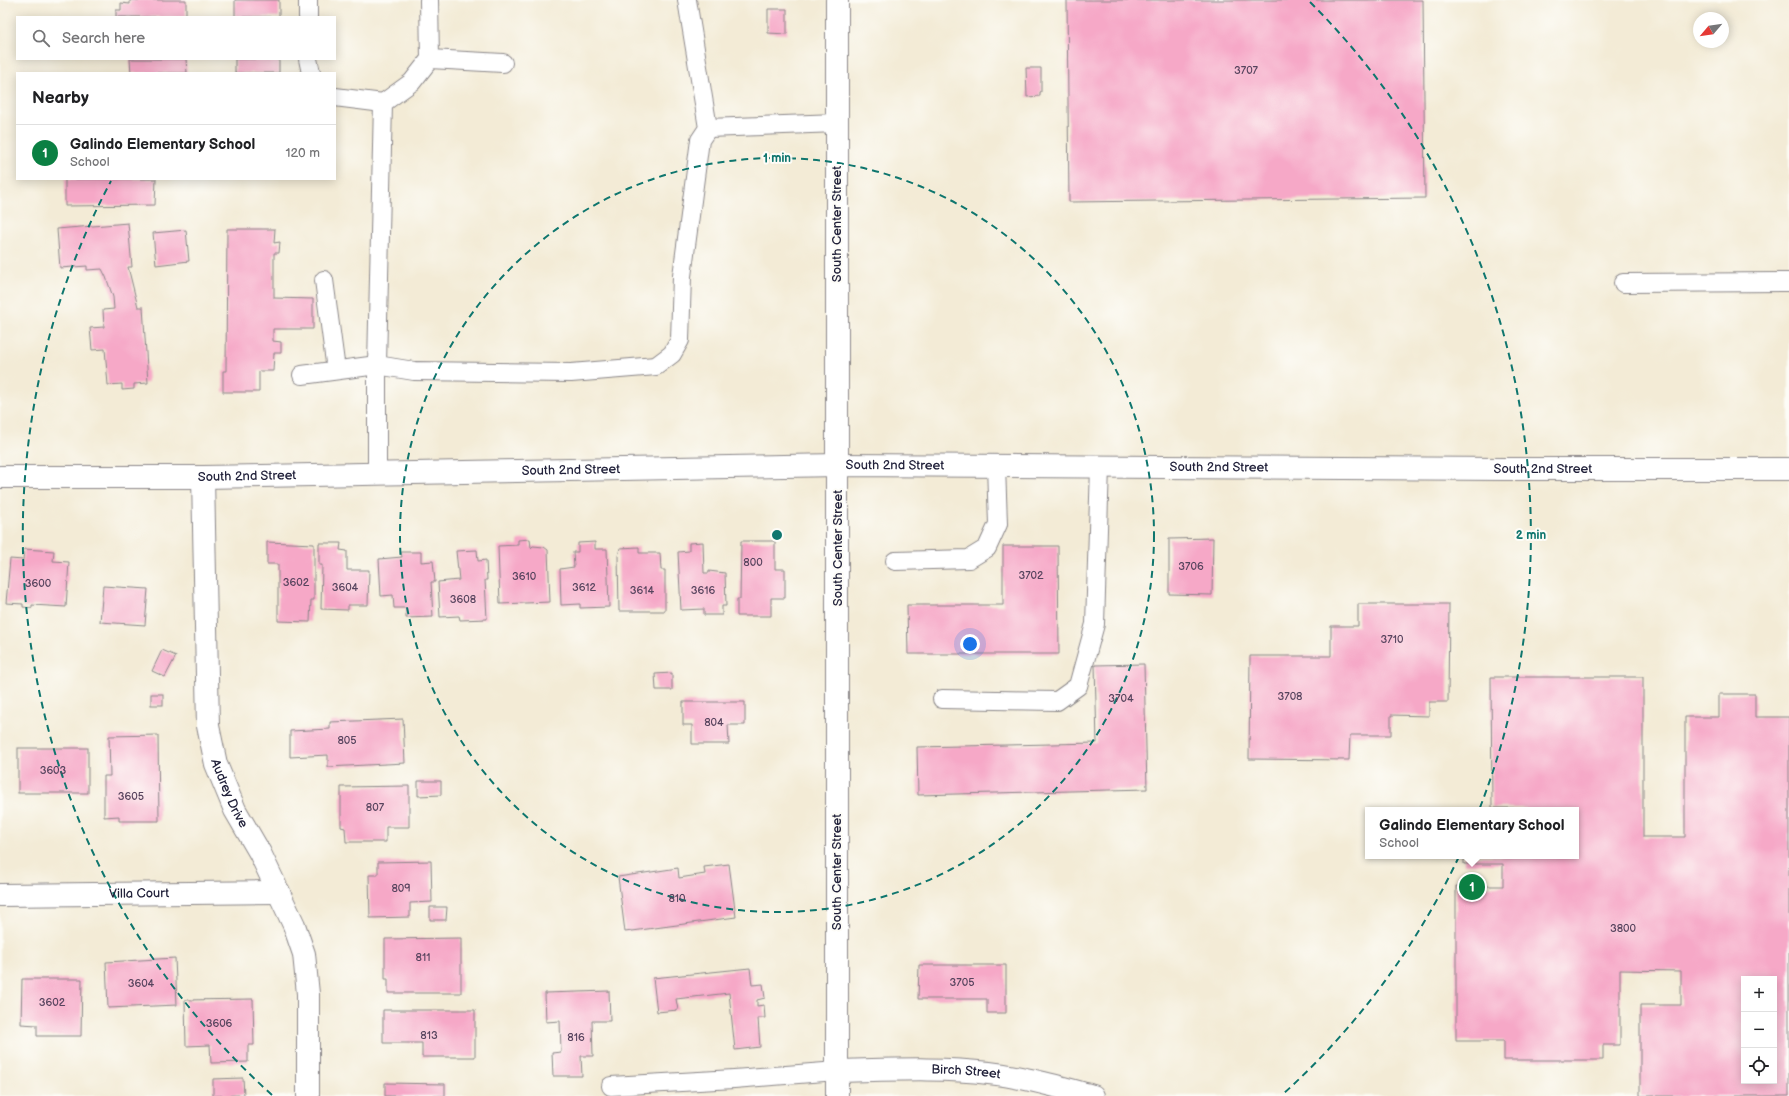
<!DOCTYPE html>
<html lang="en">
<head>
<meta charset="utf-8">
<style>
  body { margin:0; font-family:"Balsamiq Sans",sans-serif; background:#f6f6f6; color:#202124 }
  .controls { position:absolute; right:12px; bottom:12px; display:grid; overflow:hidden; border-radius:0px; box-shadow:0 2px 10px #0003 }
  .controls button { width:36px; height:36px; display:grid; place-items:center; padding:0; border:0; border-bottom:1px solid #e0e0e0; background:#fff; color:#202124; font:20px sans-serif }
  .compass { position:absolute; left:1693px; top:12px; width:36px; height:36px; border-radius:50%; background:#fff; box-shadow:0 2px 10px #0003; rotate:241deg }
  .you { position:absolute; left:970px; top:644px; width:14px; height:14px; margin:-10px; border:3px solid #fff; border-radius:50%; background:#1a73e8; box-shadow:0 0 0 6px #1a73e833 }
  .badge { display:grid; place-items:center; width:26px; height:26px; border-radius:50%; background:#0b8043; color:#fff; font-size:13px; font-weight:700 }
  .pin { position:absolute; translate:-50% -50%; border:2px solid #fff; box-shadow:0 1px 4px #0006 }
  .popup { position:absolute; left:1365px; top:807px; width:214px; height:52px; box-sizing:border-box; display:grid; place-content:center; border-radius:0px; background:#fff; filter:drop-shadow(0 1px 3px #0005); font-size:13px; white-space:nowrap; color:#757577 }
  .popup b { font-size:15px; color:#202124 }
  .popup::after { content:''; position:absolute; left:50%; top:100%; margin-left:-8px; border:8px solid transparent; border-top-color:#fff }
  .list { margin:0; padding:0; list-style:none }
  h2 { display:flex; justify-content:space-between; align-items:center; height:52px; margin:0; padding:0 16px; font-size:17px }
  h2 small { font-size:13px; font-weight:400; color:#757577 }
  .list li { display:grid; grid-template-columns:26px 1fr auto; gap:12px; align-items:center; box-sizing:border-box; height:56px; padding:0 16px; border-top:1px solid #e0e0e0 }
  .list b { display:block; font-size:15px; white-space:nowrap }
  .list p { margin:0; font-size:13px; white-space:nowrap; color:#757577 }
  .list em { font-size:13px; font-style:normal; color:#757577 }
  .icon { flex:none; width:22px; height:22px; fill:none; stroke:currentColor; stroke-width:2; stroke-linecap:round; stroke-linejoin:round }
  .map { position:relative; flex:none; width:1789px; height:1096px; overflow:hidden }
  .search { position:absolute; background:#fff; box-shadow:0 2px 10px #0003; left:16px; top:16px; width:320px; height:44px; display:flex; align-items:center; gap:10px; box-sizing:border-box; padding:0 14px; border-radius:0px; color:#757577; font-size:15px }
  .panel { position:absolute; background:#fff; box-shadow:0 2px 10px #0003; left:16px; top:72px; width:320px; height:108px; border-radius:0px }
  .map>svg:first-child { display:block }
  .building { fill:#f6a8c7; fill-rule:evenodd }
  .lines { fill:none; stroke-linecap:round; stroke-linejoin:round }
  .service-casing { stroke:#8a8688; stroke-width:20 }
  .minor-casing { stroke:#8a8688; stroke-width:24 }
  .tertiary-casing { stroke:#8a8688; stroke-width:24 }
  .service { stroke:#fff; stroke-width:18 }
  .minor { stroke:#fff; stroke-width:22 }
  .tertiary { stroke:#fff; stroke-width:22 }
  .ring { fill:none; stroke:#0f766e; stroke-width:2; stroke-dasharray:7 5 }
  .labels { text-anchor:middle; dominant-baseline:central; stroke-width:4; stroke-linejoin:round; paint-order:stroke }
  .number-label { font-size:11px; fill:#57445e }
  .street-label { font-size:13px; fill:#22223b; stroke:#fdfcf7 }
  .centre { fill:#0f766e; stroke:#fdfcf7; stroke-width:2 }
  .ring-label { font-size:12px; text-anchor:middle; font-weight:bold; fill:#0f766e; stroke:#fdfcf7; stroke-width:4; stroke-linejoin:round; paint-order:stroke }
</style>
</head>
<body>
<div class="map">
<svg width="1789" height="1096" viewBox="0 0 1789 1096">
  <rect width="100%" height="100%" fill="#fdfcf7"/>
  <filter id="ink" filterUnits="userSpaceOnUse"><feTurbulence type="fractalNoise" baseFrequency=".025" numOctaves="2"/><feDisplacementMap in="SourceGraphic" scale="8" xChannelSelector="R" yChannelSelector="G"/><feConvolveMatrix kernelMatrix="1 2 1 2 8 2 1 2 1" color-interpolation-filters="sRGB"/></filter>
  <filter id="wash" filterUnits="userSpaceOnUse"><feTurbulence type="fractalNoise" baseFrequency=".012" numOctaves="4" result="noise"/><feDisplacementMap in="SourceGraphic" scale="16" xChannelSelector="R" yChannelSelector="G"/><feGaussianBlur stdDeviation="0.9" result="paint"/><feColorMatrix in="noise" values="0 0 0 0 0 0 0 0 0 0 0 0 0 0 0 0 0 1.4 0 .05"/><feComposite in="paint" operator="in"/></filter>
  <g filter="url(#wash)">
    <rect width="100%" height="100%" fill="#f3ebd6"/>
    <g id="blocks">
      <!-- building -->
      <g class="building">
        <polygon points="130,0 186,0 186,17 116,17 116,10 121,10 121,3 130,4"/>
        <rect x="235" y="0" width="44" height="17"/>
        <polygon points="1067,0 1423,0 1425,198 1069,202"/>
        <polygon points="768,9 787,9 787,34 768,33"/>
        <polygon points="130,59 186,59 187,73 131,73"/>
        <rect x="235" y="59" width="44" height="14"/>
        <polygon points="1026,68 1041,68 1041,92 1040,92 1040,96 1027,97"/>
        <polygon points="65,179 156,179 155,205 65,206"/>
        <polygon points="128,223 132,267 128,267 138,307 143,307 148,383 134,384 134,389 122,390 122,384 108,385 105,349 92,350 90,328 104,327 103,310 114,309 113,297 106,277 102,269 87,270 87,266 60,268 57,229"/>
        <polygon points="227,229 275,229 274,243 280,242 279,253 274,253 274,298 313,299 313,329 273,329 273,341 281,342 281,353 274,353 273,371 259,371 259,392 223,392 223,371 226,371"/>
        <polygon points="186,230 189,261 156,265 153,233"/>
        <polygon points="1213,538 1212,595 1169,594 1169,539"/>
        <polygon points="530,539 531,548 533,546 544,547 548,550 550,602 500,604 498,546 518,545 518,540"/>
        <polygon points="741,541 775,541 775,569 785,569 785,598 771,598 771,616 737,616 737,599 740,599"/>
        <polygon points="267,542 314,544 314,600 311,600 310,622 278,621 278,564 267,564"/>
        <polygon points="595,542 595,549 607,549 609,607 580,608 580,604 561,605 560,569 574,567 573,552 578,552 578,543"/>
        <polygon points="703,542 704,573 709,573 709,571 725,573 726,606 722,606 722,615 704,615 704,609 681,610 678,552 689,551 689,543"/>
        <polygon points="319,543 341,543 340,550 347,551 347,570 369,570 368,605 348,605 348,610 321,609 322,565 319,565"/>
        <polygon points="1003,546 1058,546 1059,654 908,654 907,605 1003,605"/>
        <polygon points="639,547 639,553 660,553 661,570 665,570 665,611 619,611 618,556 620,548"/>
        <polygon points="24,549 54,551 53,561 69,562 66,607 32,605 32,608 23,607 23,604 6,603 10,559 23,560"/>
        <polygon points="477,550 478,561 486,560 487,580 485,580 487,619 460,620 459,616 440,617 438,582 459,580 456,551"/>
        <polygon points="401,552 421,552 421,562 433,561 435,582 431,582 433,617 406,618 406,608 394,608 393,595 381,596 379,559 402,557"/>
        <polygon points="103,586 148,589 145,625 100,622"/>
        <polygon points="1358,604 1449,604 1448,702 1429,702 1429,716 1391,715 1391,735 1350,735 1349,760 1249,759 1250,656 1331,656 1331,626 1358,626"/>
        <polygon points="162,650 176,656 165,677 152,671"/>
        <polygon points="1144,664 1147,789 918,795 917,747 1097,743 1095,665"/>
        <polygon points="672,673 672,690 656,690 655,674"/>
        <path d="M 1491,677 L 1643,677 L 1643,837 L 1685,837 L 1685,717 L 1719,717 L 1719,694 L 1755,694 L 1755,717 L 1789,717 L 1789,1096 L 1640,1096 L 1640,1005 L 1681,1005 L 1681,971 L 1620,970 L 1620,1045 L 1603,1045 L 1603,1060 L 1504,1060 L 1504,1041 L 1456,1041 L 1456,886 L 1503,886 L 1503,864 L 1464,864 L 1464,856 L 1576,856 L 1576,810 L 1526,810 L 1526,808 L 1492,808 ZM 1744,979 L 1774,979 L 1774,1081 L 1744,1081 Z"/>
        <rect x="151" y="694" width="12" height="11"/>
        <polygon points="683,702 745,702 745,725 728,725 729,744 692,744 692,725 683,725"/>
        <polygon points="403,719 405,763 328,767 328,755 290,757 290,731 330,729 330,722"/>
        <polygon points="158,735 159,821 119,821 119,816 104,817 104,776 110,776 109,736"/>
        <rect x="18" y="748" width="70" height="45"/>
        <polygon points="418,781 441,781 441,795 418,796"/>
        <polygon points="409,786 409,827 386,827 386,842 346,842 345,828 341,827 341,787"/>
        <polygon points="431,861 432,902 410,903 410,917 370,918 369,875 378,875 378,862"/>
        <polygon points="729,864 736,917 625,932 618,877 678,868 679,878 705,874 704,867"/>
        <polygon points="430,907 447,907 446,920 430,920"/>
        <polygon points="461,938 461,993 388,993 388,979 385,979 385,939"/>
        <polygon points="175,958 177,1005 108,1008 106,962"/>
        <polygon points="919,965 1006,965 1006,1013 987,1013 987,999 918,999"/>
        <polygon points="750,968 752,985 763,984 765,998 757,1000 757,1006 764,1005 765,1018 758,1018 760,1047 735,1050 729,993 676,999 678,1010 657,1012 653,978"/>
        <polygon points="22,979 82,979 81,1036 37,1036 37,1025 21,1024"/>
        <polygon points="609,991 610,1021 592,1021 593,1056 581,1056 582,1076 553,1076 552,1053 561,1052 560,1021 546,1022 545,993"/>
        <polygon points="253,999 254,1045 248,1045 248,1062 211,1063 210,1045 186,1046 185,1000"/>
        <polygon points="383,1010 475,1010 475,1057 422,1057 422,1043 383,1043"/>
        <polygon points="243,1078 244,1095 213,1096 213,1079"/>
        <polygon points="385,1083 445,1084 445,1096 385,1096"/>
      </g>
    </g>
  </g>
  <g filter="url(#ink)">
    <use href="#blocks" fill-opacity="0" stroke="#8a8688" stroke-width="1"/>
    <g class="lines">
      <!-- service casing -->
      <g class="service-casing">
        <g id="service">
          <polyline points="308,17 308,0"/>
          <polyline points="308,59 311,73"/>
          <polyline points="430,59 503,63"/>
          <polyline points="335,97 383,103"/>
          <polyline points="708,128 837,123"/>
          <polyline points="324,280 336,370"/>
          <polyline points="1623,283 1789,282"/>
          <polyline points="302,375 377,365 414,371 571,373 656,366 672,354 680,340 682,276 700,140 708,128 687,0"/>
          <polyline points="377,473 377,365 383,103 412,82 430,59 429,0"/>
          <polyline points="895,561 969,559 987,548 998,524 996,466"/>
          <polyline points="942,699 1057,701 1078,686 1095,624 1100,467"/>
          <polyline points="611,1086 734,1079 837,1071"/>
        </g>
      </g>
      <!-- minor casing -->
      <g class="minor-casing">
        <g id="minor">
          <path id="s1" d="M 203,477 L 208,726 L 216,764 L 235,810 L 260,853 L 294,925 L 304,954 L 308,994 L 308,1096"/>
          <path id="s2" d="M 0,895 L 279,892"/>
          <path id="s3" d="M 837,1071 C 887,1070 939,1067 989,1073 C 1025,1077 1059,1087 1093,1096"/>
          <polyline points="837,1096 837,0"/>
        </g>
      </g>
      <!-- tertiary casing -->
      <g class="tertiary-casing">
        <g id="tertiary">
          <path id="s4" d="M 0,477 L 203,477 L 838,465 L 1503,469 L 1789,469"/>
        </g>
      </g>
      <!-- service -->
      <use href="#service" class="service"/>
      <!-- minor -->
      <use href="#minor" class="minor"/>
      <!-- tertiary -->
      <use href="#tertiary" class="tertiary"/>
    </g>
  </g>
  <!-- distance rings -->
  <g class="ring">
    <circle cx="777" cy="535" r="377"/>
    <path d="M272 1095A754 754 0 0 1 111 181M1310 2A754 754 0 0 1 1282 1095"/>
  </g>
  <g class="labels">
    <!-- number labels -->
    <g class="number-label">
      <text x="1246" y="70">3707</text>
      <text x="753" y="562">800</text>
      <text x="1191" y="566">3706</text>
      <text x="1031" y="575">3702</text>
      <text x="524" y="576">3610</text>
      <text x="296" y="582">3602</text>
      <text x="38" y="583">3600</text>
      <text x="345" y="587">3604</text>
      <text x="584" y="587">3612</text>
      <text x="642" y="590">3614</text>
      <text x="703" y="590">3616</text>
      <text x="463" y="599">3608</text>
      <text x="1392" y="639">3710</text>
      <text x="1290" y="696">3708</text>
      <text x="1121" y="698">3704</text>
      <text x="714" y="722">804</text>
      <text x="347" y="740">805</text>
      <text x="53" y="770">3603</text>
      <text x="131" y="796">3605</text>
      <text x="375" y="807">807</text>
      <text x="401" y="888">809</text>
      <text x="677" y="898">810</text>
      <text x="1623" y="928">3800</text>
      <text x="423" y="957">811</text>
      <text x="962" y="982">3705</text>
      <text x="141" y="983">3604</text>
      <text x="52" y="1002">3602</text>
      <text x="219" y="1023">3606</text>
      <text x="429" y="1035">813</text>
      <text x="576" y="1037">816</text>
    </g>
    <!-- street labels -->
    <g class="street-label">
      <text transform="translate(837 224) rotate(-90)">South Center Street</text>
      <text stroke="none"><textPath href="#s4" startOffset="895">South 2nd Street</textPath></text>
      <text stroke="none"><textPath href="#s4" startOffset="1219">South 2nd Street</textPath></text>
      <text stroke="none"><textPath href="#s4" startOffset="1543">South 2nd Street</textPath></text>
      <text stroke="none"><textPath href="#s4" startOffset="571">South 2nd Street</textPath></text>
      <text stroke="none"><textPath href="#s4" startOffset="247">South 2nd Street</textPath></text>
      <text transform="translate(838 548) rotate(-90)">South Center Street</text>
      <text stroke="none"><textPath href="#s1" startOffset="320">Audrey Drive</textPath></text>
      <text transform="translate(837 872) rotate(-90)">South Center Street</text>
      <text stroke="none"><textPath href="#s2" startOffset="139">Villa Court</textPath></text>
      <text stroke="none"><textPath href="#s3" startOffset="129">Birch Street</textPath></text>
    </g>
  </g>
  <circle cx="777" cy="535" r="6" class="centre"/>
  <g class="ring-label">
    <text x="777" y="162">1 min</text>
    <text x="1531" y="539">2 min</text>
  </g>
</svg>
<div class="controls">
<button>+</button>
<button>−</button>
<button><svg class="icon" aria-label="locate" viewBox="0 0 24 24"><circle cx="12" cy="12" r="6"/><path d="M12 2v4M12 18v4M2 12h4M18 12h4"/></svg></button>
</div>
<svg class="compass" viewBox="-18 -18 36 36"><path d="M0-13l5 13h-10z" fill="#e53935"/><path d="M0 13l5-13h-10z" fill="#757577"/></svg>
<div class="you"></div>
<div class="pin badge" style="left:1472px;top:887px">1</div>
<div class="popup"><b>Galindo Elementary School</b>School</div>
<div class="search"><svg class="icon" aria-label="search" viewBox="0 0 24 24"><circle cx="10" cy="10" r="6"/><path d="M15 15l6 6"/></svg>Search here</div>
<section class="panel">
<h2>Nearby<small></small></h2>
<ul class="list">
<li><span class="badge">1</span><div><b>Galindo Elementary School</b><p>School</p></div><em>120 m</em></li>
</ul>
</section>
</div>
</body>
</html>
